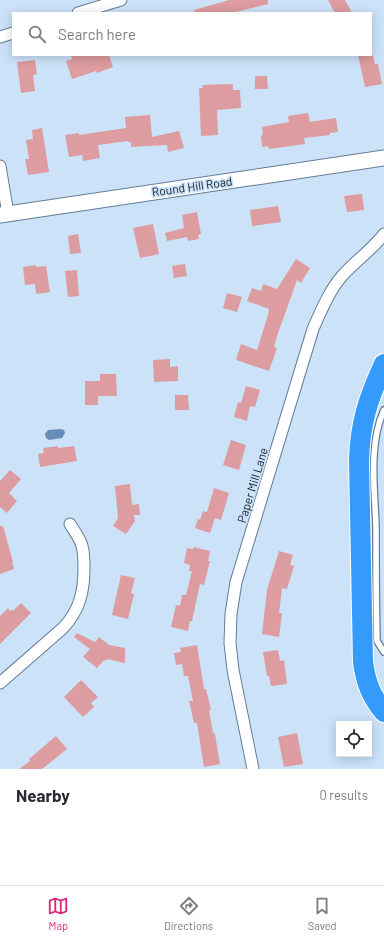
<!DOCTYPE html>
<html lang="en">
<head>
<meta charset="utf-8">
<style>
  body { margin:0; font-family:Barlow,sans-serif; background:#f2f2f3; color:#2b2b33 }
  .controls { position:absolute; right:12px; bottom:12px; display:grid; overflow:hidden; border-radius:0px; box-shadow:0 2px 10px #0003 }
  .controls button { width:36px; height:36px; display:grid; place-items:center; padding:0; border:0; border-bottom:1px solid #e1e1e2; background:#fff; color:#2b2b33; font:20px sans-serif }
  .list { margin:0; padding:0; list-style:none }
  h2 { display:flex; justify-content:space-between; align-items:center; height:52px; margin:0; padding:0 16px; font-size:17px }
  h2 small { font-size:13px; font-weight:400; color:#7c7c81 }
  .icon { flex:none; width:22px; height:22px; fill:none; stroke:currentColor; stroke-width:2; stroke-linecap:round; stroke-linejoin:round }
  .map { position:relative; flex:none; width:384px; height:769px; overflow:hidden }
  .search { position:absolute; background:#fff; box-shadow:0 2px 10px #0003; left:12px; right:12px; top:12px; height:44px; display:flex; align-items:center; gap:10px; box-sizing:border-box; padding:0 14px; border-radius:0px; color:#7c7c81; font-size:15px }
  .sheet { height:116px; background:#fff }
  nav { display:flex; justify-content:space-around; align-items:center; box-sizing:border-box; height:56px; border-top:1px solid #e1e1e2; background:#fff; font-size:11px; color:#7c7c81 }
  nav a { display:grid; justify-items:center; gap:2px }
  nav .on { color:#db2777 }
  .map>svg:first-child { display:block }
  .water { fill:#658db8 }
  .building { fill:#dd9c9f }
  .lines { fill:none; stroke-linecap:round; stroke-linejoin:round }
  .service-casing { stroke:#647c96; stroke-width:8 }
  .minor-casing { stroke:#647c96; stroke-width:13 }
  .secondary-casing { stroke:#647c96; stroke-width:17 }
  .motorway-casing { stroke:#fff; stroke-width:22 }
  .service { stroke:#fff; stroke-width:5.5 }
  .minor { stroke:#fff; stroke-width:11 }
  .secondary { stroke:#fff; stroke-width:15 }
  .motorway { stroke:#359bfb; stroke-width:20 }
  .labels { text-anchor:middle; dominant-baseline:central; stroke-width:3.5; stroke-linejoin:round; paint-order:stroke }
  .street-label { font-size:12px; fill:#17212c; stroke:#cce2f9 }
</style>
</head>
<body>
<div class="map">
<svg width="384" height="769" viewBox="0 0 384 769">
  <rect width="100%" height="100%" fill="#cce2f9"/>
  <!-- water -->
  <polygon class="water" points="61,429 64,430 65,433 62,438 49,440 46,438 45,434 48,430"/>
  <!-- building -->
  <g class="building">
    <polygon points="229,0 268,0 268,4 231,13 195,13 194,10"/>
    <polygon points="328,0 345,0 352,13 335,13"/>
    <polygon points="71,55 109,55 113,67 97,73 96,71 72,79 66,61 72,59"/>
    <polygon points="358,55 373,55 375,64 378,64 382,84 365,87"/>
    <polygon points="35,60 37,74 33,75 35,91 21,93 17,62"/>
    <polygon points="255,76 267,76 268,89 255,89"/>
    <polygon points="233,84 233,90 240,90 241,108 217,110 218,135 201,136 199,88 203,88 202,85"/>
    <polygon points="308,113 310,122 336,118 338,132 330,133 330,135 304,138 305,144 269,149 268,146 262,147 261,136 263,135 262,127 289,122 288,116"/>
    <polygon points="150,115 152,137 179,131 184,148 168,152 167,145 131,147 131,142 128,142 128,141 98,145 100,158 83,161 82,155 69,157 65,135 79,133 79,135 126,128 125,117"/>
    <polygon points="42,128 49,172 28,175 25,159 29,159 26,140 33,139 32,130"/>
    <polygon points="362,194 364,210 347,212 344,196"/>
    <polygon points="278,206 281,222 252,226 250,210"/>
    <polygon points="197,212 201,234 198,235 199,239 188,241 187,237 167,241 165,233 184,228 182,215"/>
    <polygon points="153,224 159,254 140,258 133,228"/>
    <polygon points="78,234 81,253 70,254 68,236"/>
    <polygon points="296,259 310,268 301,283 297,280 277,336 274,347 277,348 269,371 236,360 241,344 257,350 268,315 269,309 247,301 252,288 261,291 263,284 277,289"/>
    <polygon points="185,264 187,276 174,278 172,266"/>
    <polygon points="36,265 36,267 46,266 50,292 36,294 35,284 25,285 23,267"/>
    <polygon points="77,270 79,296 68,297 65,271"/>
    <polygon points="227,293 242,297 237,312 223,308"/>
    <polygon points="170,359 170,367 178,366 178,381 154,382 153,360"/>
    <polygon points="100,374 116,374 117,396 98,396 98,405 85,405 85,381 100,381"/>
    <polygon points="246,386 260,390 255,407 250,406 247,421 234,417 238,402 241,403"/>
    <polygon points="175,395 188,395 189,410 175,410"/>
    <polygon points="231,440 246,445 239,470 223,465"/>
    <polygon points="58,446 58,448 74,446 77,461 40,467 38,454 44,453 43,448"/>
    <polygon points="10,470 21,479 9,493 17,501 7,513 0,507 0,481"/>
    <polygon points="130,484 132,505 139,504 140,515 134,515 135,521 126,534 113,526 118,518 115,486"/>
    <polygon points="214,488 229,493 221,520 215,518 210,533 195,528 198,519 200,520 203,511 207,512"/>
    <polygon points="0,526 3,526 13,562 12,562 14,569 0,574"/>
    <polygon points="194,547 210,551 208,561 210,561 204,585 200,584 192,621 190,621 188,631 171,627 176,605 180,606 182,595 186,595 192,571 189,571 190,565 184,563 187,548 193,549"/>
    <polygon points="279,551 293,555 290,565 294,566 287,589 282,588 279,613 282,613 279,637 262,634 267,590"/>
    <polygon points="121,575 135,578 131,593 134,594 128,619 112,615"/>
    <polygon points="21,603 31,613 0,644 0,616 8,608 10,611 12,610 13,611"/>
    <polygon points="77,633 95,642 99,637 109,645 125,648 125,663 107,659 106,661 104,660 97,668 83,657 90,649 74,637"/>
    <polygon points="197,645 204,689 206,689 211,710 209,710 213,733 215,734 220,764 204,767 197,723 194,723 189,701 193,701 188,676 184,676 182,664 176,665 174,653 181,652 180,648"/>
    <polygon points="278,650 280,661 284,660 287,684 271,686 269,676 267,676 263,652"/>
    <polygon points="81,680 98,697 91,703 94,707 83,717 64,697"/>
    <polygon points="297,733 303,764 284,767 278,737"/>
    <polygon points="56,736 67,749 42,769 19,769 30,761 29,759"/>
  </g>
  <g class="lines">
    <!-- service casing -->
    <g class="service-casing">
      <path id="service" d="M 384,410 C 368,445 375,491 376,528 C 376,566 376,604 377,641 L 384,652"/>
    </g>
    <!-- minor casing -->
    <g class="minor-casing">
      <g id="minor">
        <polyline points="78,13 121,0"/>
        <polyline points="0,37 13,33"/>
        <polyline points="0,166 8,214"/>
        <path d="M 0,683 L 63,628 C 80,610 84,591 84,568 C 84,560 84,553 82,546 C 80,538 74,531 70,524"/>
        <path d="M 253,769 L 233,670 L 230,643 L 231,614 L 236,582 L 313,329 C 321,311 329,291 342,276 C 355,261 372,250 384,234"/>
      </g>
    </g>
    <!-- secondary casing -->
    <g class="secondary-casing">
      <polyline id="secondary" points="0,215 384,158"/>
    </g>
    <!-- motorway casing -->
    <g class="motorway-casing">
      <path id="motorway" d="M 384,364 C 368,399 360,423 359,461 L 363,662 C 366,683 371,696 384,712"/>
    </g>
    <!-- service -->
    <use href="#service" class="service"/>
    <!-- minor -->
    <use href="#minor" class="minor"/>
    <!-- secondary -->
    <use href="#secondary" class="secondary"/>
    <!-- motorway -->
    <use href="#motorway" class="motorway"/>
  </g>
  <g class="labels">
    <!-- street labels -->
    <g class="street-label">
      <text transform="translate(192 186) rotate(-8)">Round Hill Road</text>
      <text transform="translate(252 485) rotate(-73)">Paper Mill Lane</text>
    </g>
  </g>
</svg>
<div class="controls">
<button><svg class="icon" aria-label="locate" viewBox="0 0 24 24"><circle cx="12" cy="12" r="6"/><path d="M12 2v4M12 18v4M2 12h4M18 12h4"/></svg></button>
</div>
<div class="search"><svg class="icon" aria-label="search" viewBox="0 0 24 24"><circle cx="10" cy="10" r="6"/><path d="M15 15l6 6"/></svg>Search here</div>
</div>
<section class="sheet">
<h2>Nearby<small>0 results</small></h2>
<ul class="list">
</ul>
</section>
<nav>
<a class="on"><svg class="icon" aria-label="map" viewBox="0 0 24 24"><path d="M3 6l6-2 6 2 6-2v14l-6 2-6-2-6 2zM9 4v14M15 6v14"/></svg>Map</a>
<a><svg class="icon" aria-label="directions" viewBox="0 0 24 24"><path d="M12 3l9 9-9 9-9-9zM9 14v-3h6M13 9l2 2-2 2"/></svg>Directions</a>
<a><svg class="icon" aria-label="saved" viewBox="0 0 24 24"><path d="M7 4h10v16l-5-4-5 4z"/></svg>Saved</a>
</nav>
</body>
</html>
